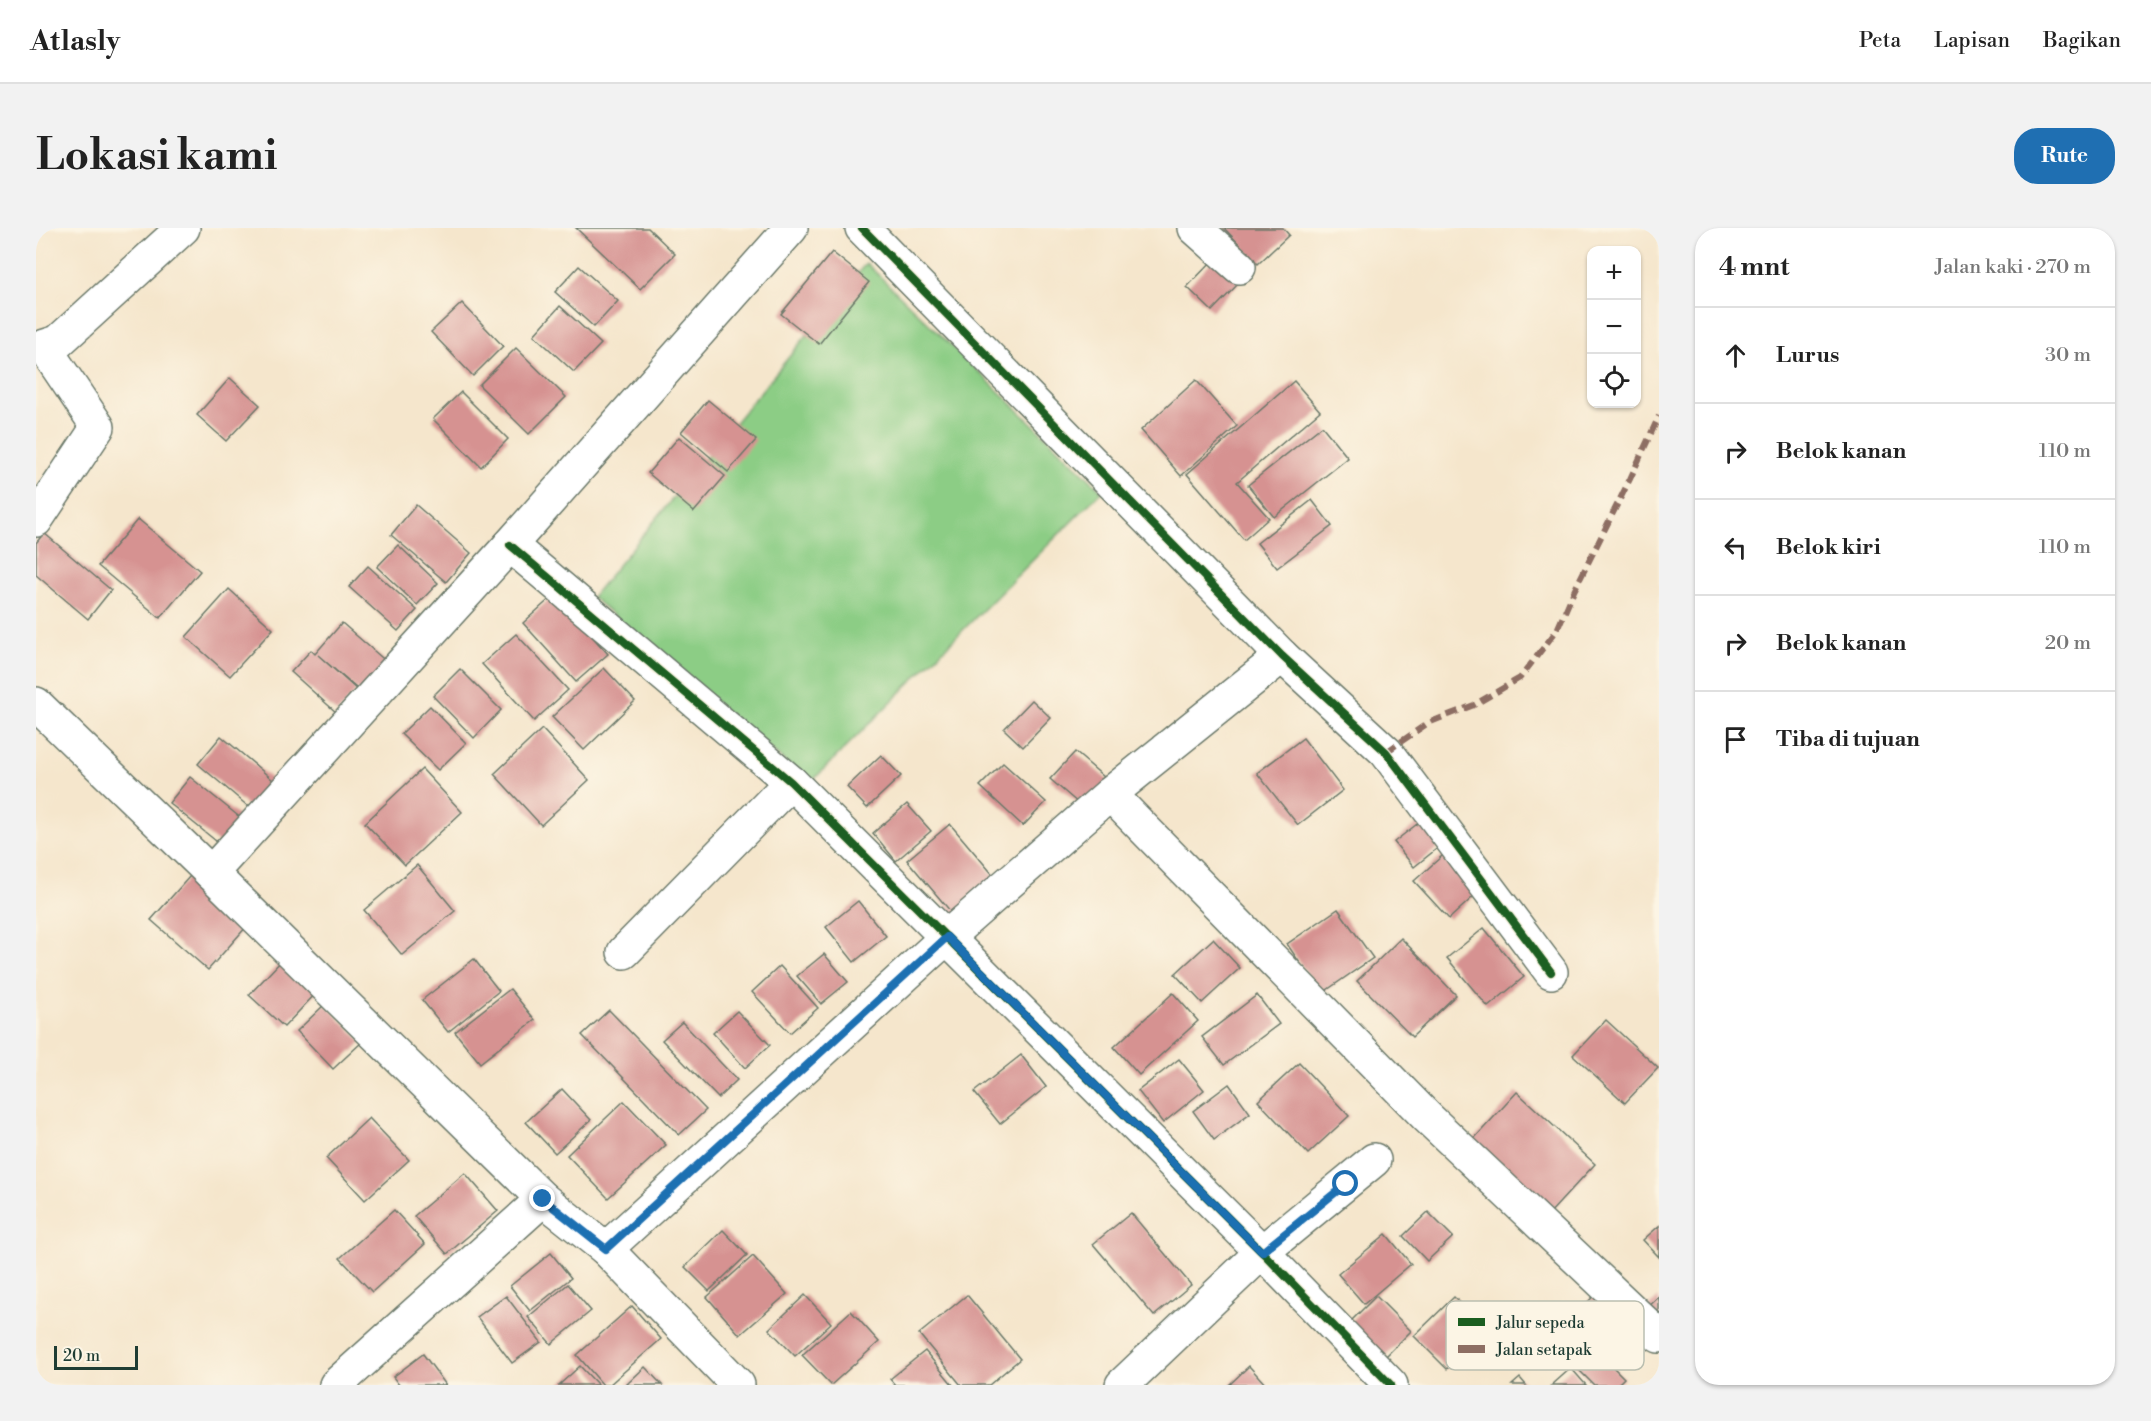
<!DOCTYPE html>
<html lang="id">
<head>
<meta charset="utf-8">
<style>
  body { margin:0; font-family:"Libre Bodoni",serif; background:#f2f2f2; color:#222 }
  .controls { position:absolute; right:18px; top:18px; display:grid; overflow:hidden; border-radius:12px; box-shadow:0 2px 4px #0004 }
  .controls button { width:54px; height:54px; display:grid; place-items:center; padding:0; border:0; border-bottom:2px solid #e0e0e0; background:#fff; color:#222; font:30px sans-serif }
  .scale { position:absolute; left:18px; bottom:15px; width:84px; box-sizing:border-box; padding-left:6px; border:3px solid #1f3d34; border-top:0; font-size:16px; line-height:21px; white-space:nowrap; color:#1f3d34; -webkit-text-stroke:4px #fcf5e5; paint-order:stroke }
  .stop { position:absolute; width:18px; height:18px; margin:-14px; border:4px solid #1f6fb2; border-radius:50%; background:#fff }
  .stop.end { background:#1f6fb2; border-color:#fff; box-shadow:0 2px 6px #0008 }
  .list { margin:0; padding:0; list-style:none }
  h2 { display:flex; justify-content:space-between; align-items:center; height:78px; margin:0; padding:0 24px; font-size:26px }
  h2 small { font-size:20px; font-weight:400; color:#767676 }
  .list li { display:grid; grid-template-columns:39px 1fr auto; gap:18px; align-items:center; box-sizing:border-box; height:96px; padding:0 24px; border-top:2px solid #e0e0e0 }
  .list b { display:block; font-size:22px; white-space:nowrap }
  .list em { font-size:20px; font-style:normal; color:#767676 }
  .icon { flex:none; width:33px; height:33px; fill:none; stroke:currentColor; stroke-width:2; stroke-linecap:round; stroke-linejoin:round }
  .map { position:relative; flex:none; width:1623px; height:1157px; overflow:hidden; border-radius:24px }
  header { display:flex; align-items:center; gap:36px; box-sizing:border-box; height:84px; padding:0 30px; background:#fff; border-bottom:2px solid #e0e0e0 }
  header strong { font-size:28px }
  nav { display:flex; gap:33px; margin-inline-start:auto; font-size:21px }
  .intro { display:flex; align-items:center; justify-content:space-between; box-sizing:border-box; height:144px; padding:0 36px }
  h1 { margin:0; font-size:42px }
  .button { padding:15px 27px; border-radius:24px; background:#1f6fb2; color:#fff; font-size:21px; font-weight:700 }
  main { display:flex; gap:36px; padding:0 36px }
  aside { flex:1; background:#fff; border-radius:24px; box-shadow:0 2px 4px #0004 }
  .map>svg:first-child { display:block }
  .grass { fill:#8ccd85; stroke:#56855c; stroke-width:1.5 }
  .building { fill:#d69291 }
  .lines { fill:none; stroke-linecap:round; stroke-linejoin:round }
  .minor-casing { stroke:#6a7869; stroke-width:36 }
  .minor { stroke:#fff; stroke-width:33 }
  .quiet { stroke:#8d6e63; stroke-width:6; stroke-dasharray:12 6; stroke-linecap:butt }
  .cycleway-casing { stroke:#fcf5e5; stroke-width:11 }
  .cycleway { stroke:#1b5e20; stroke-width:8 }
  .route { stroke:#1f6fb2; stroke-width:8 }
  .key { fill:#fcf5e5; stroke:#babeb0; stroke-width:1.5 }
  .key-label { font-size:16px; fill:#1f3d34 }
</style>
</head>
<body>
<header>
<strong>Atlasly</strong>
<nav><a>Peta</a><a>Lapisan</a><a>Bagikan</a></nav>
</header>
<div class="intro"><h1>Lokasi kami</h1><a class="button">Rute</a></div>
<main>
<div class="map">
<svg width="1623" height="1157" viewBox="0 0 1623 1157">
  <rect width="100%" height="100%" fill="#fcf5e5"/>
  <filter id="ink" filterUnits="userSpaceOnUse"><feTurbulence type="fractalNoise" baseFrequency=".0167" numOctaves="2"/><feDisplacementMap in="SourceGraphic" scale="12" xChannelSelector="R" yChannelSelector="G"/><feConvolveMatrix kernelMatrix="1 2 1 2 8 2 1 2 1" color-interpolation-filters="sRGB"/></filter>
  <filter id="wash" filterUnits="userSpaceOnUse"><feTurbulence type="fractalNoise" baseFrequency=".008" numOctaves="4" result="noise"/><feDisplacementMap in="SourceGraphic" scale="24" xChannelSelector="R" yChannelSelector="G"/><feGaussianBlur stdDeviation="1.35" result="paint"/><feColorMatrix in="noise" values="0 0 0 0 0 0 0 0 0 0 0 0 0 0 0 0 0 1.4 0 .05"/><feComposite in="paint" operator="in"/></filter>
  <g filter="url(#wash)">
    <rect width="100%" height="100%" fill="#f5e6cc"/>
    <!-- grass -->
    <polygon class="grass" points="830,35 1066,263 774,555 556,369"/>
    <g id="blocks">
      <!-- building -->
      <g class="building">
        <polygon points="540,0 612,0 639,26 604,61"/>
        <polygon points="1188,0 1247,0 1253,7 1222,36"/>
        <polygon points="796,24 833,54 783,116 745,86"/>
        <polygon points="1179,30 1204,54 1176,83 1151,59"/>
        <polygon points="543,38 582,73 558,99 519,64"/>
        <polygon points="426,75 467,118 437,148 395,104"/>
        <polygon points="524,78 565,116 538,144 498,107"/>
        <polygon points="480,120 530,169 493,206 443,157"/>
        <polygon points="194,150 224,177 190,213 161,187"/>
        <polygon points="1160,152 1201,198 1145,248 1105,202"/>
        <polygon points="1258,153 1284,183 1201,254 1233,290 1208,312 1151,246"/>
        <polygon points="425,164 472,211 445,239 397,191"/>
        <polygon points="672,172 720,212 692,244 645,204"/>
        <polygon points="1286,198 1312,230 1238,289 1212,257"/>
        <polygon points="643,209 689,248 658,284 612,245"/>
        <polygon points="1276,272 1296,298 1241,340 1221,315"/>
        <polygon points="380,277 435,325 410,354 355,307"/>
        <polygon points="102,291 164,343 124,390 62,338"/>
        <polygon points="8,305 75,362 52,391 0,347 0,315"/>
        <polygon points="362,317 402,355 381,377 341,339"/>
        <polygon points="332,338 381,382 362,403 313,359"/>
        <polygon points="193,361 237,401 194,448 150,409"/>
        <polygon points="518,367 572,426 540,454 487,395"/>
        <polygon points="306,395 353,436 327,466 282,427 321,462 301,485 255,444 275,422 279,426"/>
        <polygon points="480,406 532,462 498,493 446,436"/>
        <polygon points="568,440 599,473 548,522 516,489"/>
        <polygon points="424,441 465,482 438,510 397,468"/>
        <polygon points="996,472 1015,490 987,519 968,501"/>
        <polygon points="394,478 430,515 402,542 365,506"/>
        <polygon points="506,501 553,552 505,597 458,546"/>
        <polygon points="185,508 237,552 214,580 162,536"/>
        <polygon points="1267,510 1307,562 1262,597 1221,545"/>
        <polygon points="1039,524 1075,555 1050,582 1014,551"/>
        <polygon points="845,527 865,548 831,580 811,559"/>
        <polygon points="967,535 1010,574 987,598 944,558"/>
        <polygon points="386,541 426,584 369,637 329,595"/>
        <polygon points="154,549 206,591 185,617 133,575"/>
        <polygon points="871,576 895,603 860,633 837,605"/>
        <polygon points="1390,589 1409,614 1378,639 1358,614"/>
        <polygon points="914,596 964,655 921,691 871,632"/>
        <polygon points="1415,620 1449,658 1413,691 1378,653"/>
        <polygon points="381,637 419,683 366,727 328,682"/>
        <polygon points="154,648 211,698 172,742 115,692"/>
        <polygon points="822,673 850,708 818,734 790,699"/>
        <polygon points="1302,681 1337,730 1285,766 1251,716"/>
        <polygon points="1448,700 1488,749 1452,779 1411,730"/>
        <polygon points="1365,710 1420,767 1376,809 1321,753"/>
        <polygon points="1177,711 1204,740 1166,775 1139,746"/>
        <polygon points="788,726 812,754 785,776 761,748"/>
        <polygon points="247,731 282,763 248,799 213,767"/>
        <polygon points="438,731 463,763 412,804 386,772"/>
        <polygon points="744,738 782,780 754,805 716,764"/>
        <polygon points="474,761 499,792 444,835 419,804"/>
        <polygon points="1137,765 1162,793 1103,847 1078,819"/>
        <polygon points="1221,767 1243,796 1188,837 1166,809"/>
        <polygon points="289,776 326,814 297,841 261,803"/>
        <polygon points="573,782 670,882 643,907 546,807"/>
        <polygon points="701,783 734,817 709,840 677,805"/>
        <polygon points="1570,792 1622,840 1589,875 1537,827"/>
        <polygon points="646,794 701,852 682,870 626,812"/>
        <polygon points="985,827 1010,859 964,896 938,864"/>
        <polygon points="1143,831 1168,862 1127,895 1102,863"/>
        <polygon points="1263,835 1313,888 1272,926 1222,873"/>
        <polygon points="1193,856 1214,885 1178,912 1157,883"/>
        <polygon points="526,861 555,892 519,925 490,894"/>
        <polygon points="1481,864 1559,936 1513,986 1435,914"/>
        <polygon points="588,873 630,917 572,970 531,927"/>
        <polygon points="333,890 373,932 329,972 290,930"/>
        <polygon points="429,945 462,983 411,1026 378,988"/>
        <polygon points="358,982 389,1016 336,1064 304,1030"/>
        <polygon points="1392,984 1417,1009 1391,1033 1367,1008"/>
        <polygon points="1095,985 1155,1057 1118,1088 1057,1016"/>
        <polygon points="1623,998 1623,1029 1607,1012"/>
        <polygon points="687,1002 711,1027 673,1063 649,1039"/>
        <polygon points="1350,1006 1375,1036 1328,1076 1302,1046"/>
        <polygon points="515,1025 535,1050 494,1083 474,1058"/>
        <polygon points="717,1028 751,1066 704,1107 671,1069"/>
        <polygon points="532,1056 555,1083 515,1116 492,1089"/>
        <polygon points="1565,1061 1592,1089 1559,1121 1588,1150 1581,1157 1558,1157 1513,1112"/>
        <polygon points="769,1067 795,1095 759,1128 733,1101"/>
        <polygon points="931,1067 984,1131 953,1157 925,1157 883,1106"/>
        <polygon points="470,1068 505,1114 476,1135 441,1089"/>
        <polygon points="1340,1068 1375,1103 1345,1133 1310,1098"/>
        <polygon points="1418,1069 1451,1101 1411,1141 1378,1108"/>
        <polygon points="1623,1069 1623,1091 1612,1079"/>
        <polygon points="596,1078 625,1111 573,1157 567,1157 541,1127"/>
        <polygon points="815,1083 843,1114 795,1157 766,1127"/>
        <polygon points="889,1123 917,1157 859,1157 854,1151"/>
        <polygon points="387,1126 410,1157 363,1157 357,1149"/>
        <polygon points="544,1138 562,1157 523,1157"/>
        <polygon points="1213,1138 1230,1157 1193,1157"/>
        <polygon points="609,1139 626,1157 590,1157"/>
        <polygon points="1535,1140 1550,1157 1516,1157"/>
        <polygon points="1623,1145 1623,1157 1611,1157"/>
        <polygon points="1484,1150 1490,1157 1476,1157"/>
      </g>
    </g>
  </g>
  <g filter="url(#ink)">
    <use href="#blocks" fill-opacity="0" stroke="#6a7869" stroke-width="1.5"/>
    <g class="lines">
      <!-- minor casing -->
      <g class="minor-casing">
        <g id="minor">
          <polyline points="826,0 1246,428 1350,524 1515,744"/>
          <polyline points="1159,0 1203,39"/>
          <polyline points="0,121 22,114 147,0"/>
          <polyline points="0,292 62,199 8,119"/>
          <polyline points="474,317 755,554 1226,1024 1355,1157"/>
          <polyline points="0,476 175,645 507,971 570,1021 702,1157"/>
          <polyline points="1074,566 1391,889 1623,1108"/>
          <polyline points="175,645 474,317 755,0"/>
          <polyline points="588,724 755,554"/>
          <polyline points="570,1021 911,709 1074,566 1246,428"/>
          <polyline points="300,1157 507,971"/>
          <polyline points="1086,1157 1226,1024 1338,932"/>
        </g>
      </g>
      <!-- minor -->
      <use href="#minor" class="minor"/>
      <!-- quiet -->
      <polyline class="quiet" points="1350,524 1392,495 1438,477 1484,450 1521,402 1538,363 1594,251 1623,188"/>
      <!-- cycleway casing -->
      <g class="cycleway-casing">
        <g id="cycleway">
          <polyline points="826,0 1246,428 1350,524 1515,744"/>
          <polyline points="474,317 755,554 1226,1024 1355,1157"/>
        </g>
      </g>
      <!-- cycleway -->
      <use href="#cycleway" class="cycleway"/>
    </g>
  </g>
  <g class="lines" filter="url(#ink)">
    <!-- route -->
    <polyline class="route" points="507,971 570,1021 911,709 1226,1024 1310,956"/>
  </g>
  <!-- legend -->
  <rect x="1410" y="1073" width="198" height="69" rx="9" class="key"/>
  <rect x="1422" y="1090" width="27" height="8" fill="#1b5e20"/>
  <rect x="1422" y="1117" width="27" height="8" fill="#8d6e63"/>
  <g class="key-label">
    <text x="1460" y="1100">Jalur sepeda</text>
    <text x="1460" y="1127">Jalan setapak</text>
  </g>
</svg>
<div class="controls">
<button>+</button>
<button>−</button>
<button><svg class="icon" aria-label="locate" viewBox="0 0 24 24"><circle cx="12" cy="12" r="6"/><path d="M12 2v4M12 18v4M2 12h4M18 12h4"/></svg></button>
</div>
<div class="scale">20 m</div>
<div class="stop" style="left:1310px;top:956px"></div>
<div class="stop end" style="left:507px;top:971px"></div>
</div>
<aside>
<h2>4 mnt<small>Jalan kaki · 270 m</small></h2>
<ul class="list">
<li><svg class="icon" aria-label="ahead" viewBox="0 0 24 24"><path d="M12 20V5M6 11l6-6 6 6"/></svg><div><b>Lurus</b></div><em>30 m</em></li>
<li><svg class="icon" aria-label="right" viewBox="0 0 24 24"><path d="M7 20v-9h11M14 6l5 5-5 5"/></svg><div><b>Belok kanan</b></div><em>110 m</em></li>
<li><svg class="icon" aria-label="left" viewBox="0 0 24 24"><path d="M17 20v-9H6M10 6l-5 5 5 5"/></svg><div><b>Belok kiri</b></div><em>110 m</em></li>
<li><svg class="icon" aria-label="right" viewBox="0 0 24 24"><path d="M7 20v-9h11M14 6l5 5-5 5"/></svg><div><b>Belok kanan</b></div><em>20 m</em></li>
<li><svg class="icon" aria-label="arrive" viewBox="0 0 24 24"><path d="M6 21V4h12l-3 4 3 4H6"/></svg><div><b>Tiba di tujuan</b></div></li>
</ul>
</aside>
</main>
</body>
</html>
